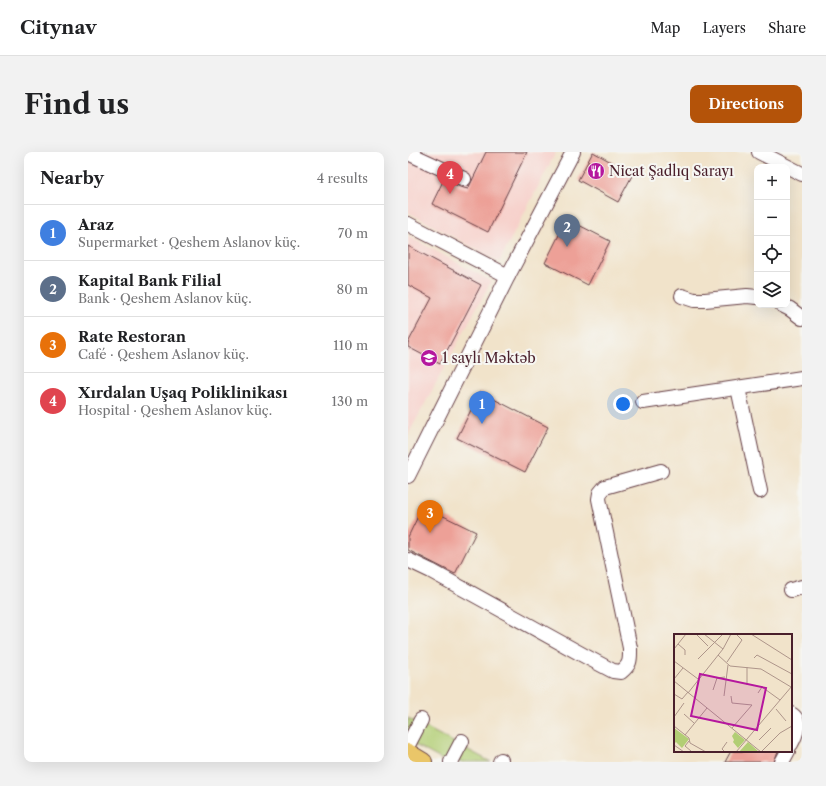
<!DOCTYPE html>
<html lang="en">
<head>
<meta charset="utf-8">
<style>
  body { margin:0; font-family:"Libre Caslon Text",serif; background:#f2f2f2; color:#202124 }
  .controls { position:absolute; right:12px; top:12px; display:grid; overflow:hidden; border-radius:8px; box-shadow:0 4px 16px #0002 }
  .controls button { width:36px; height:36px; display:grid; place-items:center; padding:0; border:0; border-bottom:1px solid #e0e0e0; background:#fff; color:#202124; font:20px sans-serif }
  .you { position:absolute; left:215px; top:252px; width:14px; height:14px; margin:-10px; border:3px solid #fff; border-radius:50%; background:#1a73e8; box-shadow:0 0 0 6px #1a73e833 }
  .badge { display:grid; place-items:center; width:26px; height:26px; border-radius:50%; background:#b45309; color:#fff; font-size:13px; font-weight:700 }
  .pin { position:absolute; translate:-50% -33px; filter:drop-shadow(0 1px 2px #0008) }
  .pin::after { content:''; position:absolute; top:21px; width:14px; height:12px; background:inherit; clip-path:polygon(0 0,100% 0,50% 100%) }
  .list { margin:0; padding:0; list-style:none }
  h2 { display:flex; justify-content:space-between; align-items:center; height:52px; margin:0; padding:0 16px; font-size:17px }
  h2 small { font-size:13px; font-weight:400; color:#757577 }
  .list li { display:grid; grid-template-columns:26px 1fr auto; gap:12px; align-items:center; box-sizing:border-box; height:56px; padding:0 16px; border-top:1px solid #e0e0e0 }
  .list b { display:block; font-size:15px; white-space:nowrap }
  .list p { margin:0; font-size:13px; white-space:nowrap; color:#757577 }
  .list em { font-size:13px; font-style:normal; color:#757577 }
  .icon { flex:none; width:22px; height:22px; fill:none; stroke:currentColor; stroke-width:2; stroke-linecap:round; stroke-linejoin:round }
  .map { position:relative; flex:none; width:394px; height:610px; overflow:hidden; border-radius:8px }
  header { display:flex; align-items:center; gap:24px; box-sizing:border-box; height:56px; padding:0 20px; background:#fff; border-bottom:1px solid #e0e0e0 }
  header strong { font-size:19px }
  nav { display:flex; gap:22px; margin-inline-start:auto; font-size:14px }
  .intro { display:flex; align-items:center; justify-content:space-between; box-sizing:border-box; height:96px; padding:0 24px }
  h1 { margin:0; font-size:28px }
  .button { padding:10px 18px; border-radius:8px; background:#b45309; color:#fff; font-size:14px; font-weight:700 }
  main { display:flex; gap:24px; padding:0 24px }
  aside { flex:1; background:#fff; border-radius:8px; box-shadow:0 4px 16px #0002 }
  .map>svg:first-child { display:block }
  .built { fill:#f7d0ca }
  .green { fill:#b2ce74; stroke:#7e7650 }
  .building { fill:#eda097 }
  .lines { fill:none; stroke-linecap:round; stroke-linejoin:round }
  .minor-casing { stroke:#633c43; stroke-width:16 }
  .major-casing { stroke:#633c43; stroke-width:20 }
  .minor { stroke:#fff; stroke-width:14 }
  .major { stroke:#eac669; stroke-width:18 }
  .labels { text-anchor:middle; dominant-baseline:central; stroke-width:4; stroke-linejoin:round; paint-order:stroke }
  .poi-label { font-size:14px; fill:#4a1f2b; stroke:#f6f6f2; text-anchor:start }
  .inset-road { fill:none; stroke:#ae958a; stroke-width:1 }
  .view { fill:#b5179e; fill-opacity:0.15; stroke:#b5179e; stroke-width:2 }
  .inset-edge { fill:none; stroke:#4a1f2b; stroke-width:2 }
</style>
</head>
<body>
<header>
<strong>Citynav</strong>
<nav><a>Map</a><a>Layers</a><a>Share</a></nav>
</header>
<div class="intro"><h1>Find us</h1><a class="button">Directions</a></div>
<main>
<aside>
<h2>Nearby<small>4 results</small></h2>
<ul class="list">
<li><span class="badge" style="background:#3f7fe0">1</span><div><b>Araz</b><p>Supermarket · Qeshem Aslanov küç.</p></div><em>70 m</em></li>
<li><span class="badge" style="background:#5c6f8a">2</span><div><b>Kapital Bank Filial</b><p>Bank · Qeshem Aslanov küç.</p></div><em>80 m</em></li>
<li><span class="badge" style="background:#e8710a">3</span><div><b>Rate Restoran</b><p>Café · Qeshem Aslanov küç.</p></div><em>110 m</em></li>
<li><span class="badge" style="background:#e0444e">4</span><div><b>Xırdalan Uşaq Poliklinikası</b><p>Hospital · Qeshem Aslanov küç.</p></div><em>130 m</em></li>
</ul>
</aside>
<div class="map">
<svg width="394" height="610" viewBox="0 0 394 610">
  <rect width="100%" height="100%" fill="#f6f6f2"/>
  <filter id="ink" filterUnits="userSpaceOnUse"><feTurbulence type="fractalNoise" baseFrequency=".025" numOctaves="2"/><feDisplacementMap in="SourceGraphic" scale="8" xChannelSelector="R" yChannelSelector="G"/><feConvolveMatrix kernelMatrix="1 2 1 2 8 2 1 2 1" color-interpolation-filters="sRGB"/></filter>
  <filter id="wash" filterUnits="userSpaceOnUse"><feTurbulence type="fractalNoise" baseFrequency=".012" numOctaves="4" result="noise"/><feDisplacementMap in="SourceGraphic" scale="16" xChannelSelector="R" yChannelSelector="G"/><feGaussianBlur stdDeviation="0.9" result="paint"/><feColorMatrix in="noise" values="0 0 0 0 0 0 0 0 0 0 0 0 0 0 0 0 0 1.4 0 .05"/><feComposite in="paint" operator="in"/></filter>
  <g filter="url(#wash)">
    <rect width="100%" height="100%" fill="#f1e3ca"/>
    <!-- built -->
    <g class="built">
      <polygon points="0,0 148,0 91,110 0,60"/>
      <polygon points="0,84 83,129 0,283"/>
    </g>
    <!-- green -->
    <polygon class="green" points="0,566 83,610 38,610 0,589"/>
    <g id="blocks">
      <!-- building -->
      <g class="building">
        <polygon points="78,0 119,0 80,80 24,52 36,27 52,35 60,37"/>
        <polygon points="185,0 225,22 210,50 170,28"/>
        <polygon points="159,67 202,89 180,133 137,111"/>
        <polygon points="0,94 73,133 32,212 0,195 0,191 24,146 0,133"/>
        <polygon points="72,240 140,275 117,320 49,286"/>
        <polygon points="15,354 68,380 47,422 0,398 0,385"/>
        <polygon points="323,599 370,599 366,610 317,610"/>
      </g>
    </g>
  </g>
  <g filter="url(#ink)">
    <use href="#blocks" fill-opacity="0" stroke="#633c43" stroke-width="1"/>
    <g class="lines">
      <!-- minor casing -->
      <g class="minor-casing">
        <g id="minor">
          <polyline points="351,0 394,22"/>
          <polyline points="0,1 56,27"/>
          <polyline points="0,72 100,124"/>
          <polyline points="274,144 286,148 297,148 339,144 349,145"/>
          <polyline points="374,153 382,157 394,166"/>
          <polyline points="330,236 352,339"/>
          <polyline points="235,250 394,226"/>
          <polyline points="0,324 100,124 165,0"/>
          <path d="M 0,408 L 23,419 L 175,503 L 205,519 L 213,520 C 223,512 222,508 222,496 L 191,347 L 192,341 L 197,335 L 253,319"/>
          <polyline points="383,438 394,435"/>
          <path d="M 383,562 C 394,568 388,583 383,592"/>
          <polyline points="0,593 13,568"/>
          <polyline points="43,610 54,589"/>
          <polyline points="92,610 93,608"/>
          <polyline points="374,610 380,599"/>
        </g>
      </g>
      <!-- major casing -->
      <g class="major-casing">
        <polyline id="major" points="0,601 15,610"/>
      </g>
      <!-- minor -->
      <use href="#minor" class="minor"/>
      <!-- major -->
      <use href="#major" class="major"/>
    </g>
  </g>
  <!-- icons -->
  <defs>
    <g id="restaurant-disc" transform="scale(0.9)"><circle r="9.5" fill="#b5179e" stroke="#f6f6f2"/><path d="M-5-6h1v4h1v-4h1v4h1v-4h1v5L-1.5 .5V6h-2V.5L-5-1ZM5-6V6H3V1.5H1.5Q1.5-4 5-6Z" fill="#fff"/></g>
    <g id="school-disc" transform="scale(0.9)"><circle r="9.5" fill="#b5179e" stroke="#f6f6f2"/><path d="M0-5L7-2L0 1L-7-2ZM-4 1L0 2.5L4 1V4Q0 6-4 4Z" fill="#fff"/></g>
  </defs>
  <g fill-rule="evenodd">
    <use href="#restaurant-disc" x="188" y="19"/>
    <use href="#school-disc" x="21" y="206"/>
  </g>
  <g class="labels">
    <!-- poi labels -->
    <g class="poi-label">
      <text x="201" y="19">Nicat Şadlıq Sarayı</text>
      <text x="34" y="206">1 saylı Məktəb</text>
    </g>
  </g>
  <!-- overview -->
  <g transform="translate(266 482)">
    <rect width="118" height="118" fill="#f1e3ca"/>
    <path d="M 0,94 L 15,105 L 8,114 L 2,108 L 0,110 ZM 61,98 L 71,106 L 64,114 L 59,108 L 60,106 L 58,102 ZM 74,108 L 85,118 L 65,118 Z" fill="#b2ce74"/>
    <path class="inset-road" d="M 22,0 L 34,12M 77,0 L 118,26M 4,10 L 11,16 L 11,21M 0,15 L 12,0M 49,15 L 57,0M 44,21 L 56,32 L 87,35 L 117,53M 80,24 L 83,21 L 118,40M 24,25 L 49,0M 0,27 L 24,45M 53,28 L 68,6 L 62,0M 0,45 L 9,34M 0,47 L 87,118M 73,51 L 73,33M 39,56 L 43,44 L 51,43M 14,59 L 49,15 L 30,0M 84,59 L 88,53 L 106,66M 0,60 L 8,65 L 14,58M 50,62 L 54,31M 57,62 L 58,69 L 78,71 L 58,94M 102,75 L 112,87M 10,80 L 20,89M 0,83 L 10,69M 0,92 L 15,104 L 16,109 L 32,118M 11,101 L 33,74M 85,106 L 97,94M 15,107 L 11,112 L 17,117M 0,111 L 10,118M 51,118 L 48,115 L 53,108M 62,118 L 118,52M 87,118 L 106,99 L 118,92"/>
    <path class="view" d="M 26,40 L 92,54 L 83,96 L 17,82 Z"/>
    <rect width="118" height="118" class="inset-edge"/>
  </g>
</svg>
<div class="controls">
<button>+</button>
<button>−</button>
<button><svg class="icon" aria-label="locate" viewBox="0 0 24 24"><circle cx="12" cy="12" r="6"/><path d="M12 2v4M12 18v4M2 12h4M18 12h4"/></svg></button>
<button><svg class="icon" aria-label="layers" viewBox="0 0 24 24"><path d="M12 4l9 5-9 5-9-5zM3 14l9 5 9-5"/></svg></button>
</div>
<div class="you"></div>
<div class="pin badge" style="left:74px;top:272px;background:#3f7fe0">1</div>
<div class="pin badge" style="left:159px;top:95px;background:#5c6f8a">2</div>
<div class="pin badge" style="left:22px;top:381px;background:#e8710a">3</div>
<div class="pin badge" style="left:42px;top:42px;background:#e0444e">4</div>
</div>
</main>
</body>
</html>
